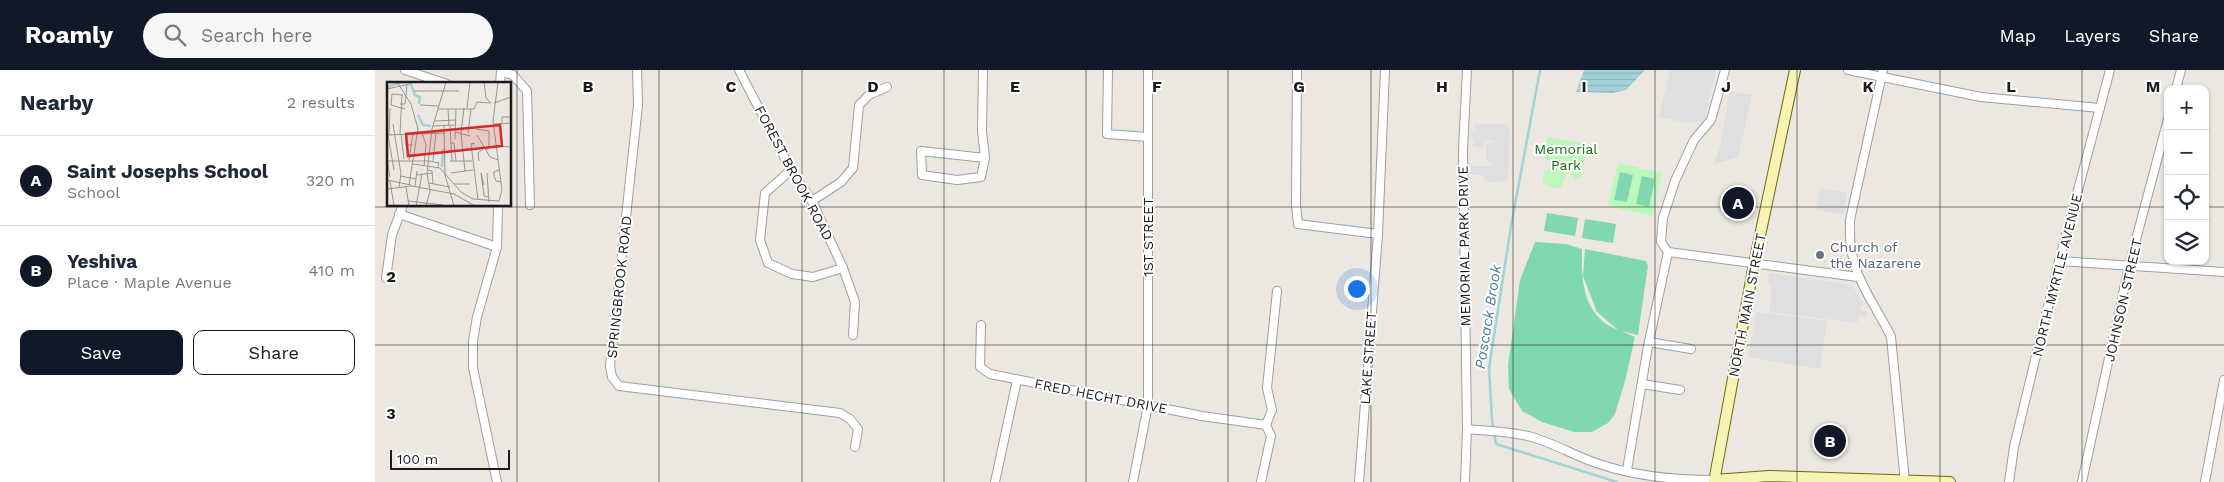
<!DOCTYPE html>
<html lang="en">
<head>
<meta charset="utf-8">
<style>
  body { margin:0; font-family:"Work Sans",sans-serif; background:#f6f6f7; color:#1f2937 }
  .controls { position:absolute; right:15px; top:15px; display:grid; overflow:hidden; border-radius:10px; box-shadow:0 1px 4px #0004 }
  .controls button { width:45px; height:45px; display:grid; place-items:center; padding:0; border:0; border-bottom:1px solid #e0e1e3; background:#fff; color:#1f2937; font:25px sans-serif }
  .scale { position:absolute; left:15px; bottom:12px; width:120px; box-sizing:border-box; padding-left:5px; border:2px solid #1b1b1b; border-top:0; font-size:14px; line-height:18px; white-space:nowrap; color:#1b1b1b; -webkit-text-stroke:4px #fff; paint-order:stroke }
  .you { position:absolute; left:981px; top:218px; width:18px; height:18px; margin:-12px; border:4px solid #fff; border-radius:50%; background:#1a73e8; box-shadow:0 0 0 8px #1a73e833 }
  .badge { display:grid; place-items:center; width:32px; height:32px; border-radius:50%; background:#111827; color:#fff; font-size:16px; font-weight:700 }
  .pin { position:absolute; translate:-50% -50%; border:2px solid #fff; box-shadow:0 1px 5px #0006 }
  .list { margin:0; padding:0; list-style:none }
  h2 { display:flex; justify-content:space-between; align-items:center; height:65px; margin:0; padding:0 20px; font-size:21px }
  h2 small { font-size:16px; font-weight:400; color:#747a83 }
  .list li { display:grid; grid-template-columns:32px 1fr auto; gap:15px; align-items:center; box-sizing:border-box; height:90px; padding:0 20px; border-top:1px solid #e0e1e3 }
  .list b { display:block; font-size:19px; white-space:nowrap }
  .list p { margin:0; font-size:16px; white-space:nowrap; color:#747a83 }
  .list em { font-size:16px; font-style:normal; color:#747a83 }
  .actions { display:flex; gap:10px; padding:15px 20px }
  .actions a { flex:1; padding:11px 0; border:1px solid #111827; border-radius:10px; text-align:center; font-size:18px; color:#111827 }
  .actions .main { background:#111827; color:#fff }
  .icon { flex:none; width:28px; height:28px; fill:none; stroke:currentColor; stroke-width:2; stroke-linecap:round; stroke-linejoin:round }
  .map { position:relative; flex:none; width:1849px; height:412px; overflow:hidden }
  header { display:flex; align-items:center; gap:30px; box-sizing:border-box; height:70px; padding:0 25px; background:#111827; color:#fff }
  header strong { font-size:24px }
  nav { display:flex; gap:28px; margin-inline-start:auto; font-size:18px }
  .search { width:350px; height:45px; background:#f6f6f7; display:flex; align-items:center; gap:12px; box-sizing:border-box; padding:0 18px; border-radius:28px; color:#747a83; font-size:19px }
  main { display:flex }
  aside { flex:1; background:#fff }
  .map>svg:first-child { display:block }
  .park { fill:#bef7bc }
  .pitch { fill:#80d9ae }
  .parking { fill:#dfdfdf }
  .water { fill:url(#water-rules) }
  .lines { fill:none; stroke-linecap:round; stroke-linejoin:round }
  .stream { stroke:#a1d2d9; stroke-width:2.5 }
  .street-casing { stroke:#9f9f9f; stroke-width:10 }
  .secondary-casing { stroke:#6a6b08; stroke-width:12 }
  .street { stroke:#fff; stroke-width:8 }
  .secondary { stroke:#f6f3b4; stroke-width:10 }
  .grid { fill:none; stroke:#1b1b1b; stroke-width:1; stroke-opacity:0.55 }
  .worship-dot { fill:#6b7280; stroke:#fff; stroke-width:2 }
  .labels { text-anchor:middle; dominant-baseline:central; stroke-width:4; stroke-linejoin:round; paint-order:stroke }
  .park-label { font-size:14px; fill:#10720f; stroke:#fff }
  .street-label { font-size:14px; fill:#1b1b1b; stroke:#fff }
  .worship-label { font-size:14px; fill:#5b616d; stroke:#fff; text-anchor:start }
  .water-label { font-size:15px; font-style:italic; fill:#497c9e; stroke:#fff }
  .inset-river { fill:none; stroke:#a1d2d9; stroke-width:2.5 }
  .inset-road { fill:none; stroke:#989591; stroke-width:1 }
  .view { fill:#d62828; fill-opacity:0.15; stroke:#d62828; stroke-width:2.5 }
  .inset-edge { fill:none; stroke:#1b1b1b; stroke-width:2.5 }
  .grid-label { font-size:16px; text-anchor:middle; font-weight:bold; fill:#1b1b1b; stroke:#fff; stroke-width:4; stroke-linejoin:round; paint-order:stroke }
</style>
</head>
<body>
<header>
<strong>Roamly</strong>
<div class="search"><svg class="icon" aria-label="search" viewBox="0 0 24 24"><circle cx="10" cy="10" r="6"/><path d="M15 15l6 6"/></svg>Search here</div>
<nav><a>Map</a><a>Layers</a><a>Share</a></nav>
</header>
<main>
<aside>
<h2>Nearby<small>2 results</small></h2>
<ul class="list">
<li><span class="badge">A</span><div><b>Saint Josephs School</b><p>School</p></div><em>320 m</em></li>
<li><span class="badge">B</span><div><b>Yeshiva</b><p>Place · Maple Avenue</p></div><em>410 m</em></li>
</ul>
<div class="actions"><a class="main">Save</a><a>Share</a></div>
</aside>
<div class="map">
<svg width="1849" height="412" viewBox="0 0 1849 412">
  <defs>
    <pattern id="water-rules" width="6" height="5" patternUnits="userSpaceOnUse" patternTransform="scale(1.25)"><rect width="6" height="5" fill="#a1d2d9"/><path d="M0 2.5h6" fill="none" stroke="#8ab4ba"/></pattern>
  </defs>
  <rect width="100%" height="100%" fill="#ece7e0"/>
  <!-- park -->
  <g class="park">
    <path d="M 1172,67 L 1213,74 L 1206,106 L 1200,110 L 1195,103 L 1191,104 L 1187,116 C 1179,120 1175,118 1168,112 L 1168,105 L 1176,96 L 1174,90 L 1169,89 Z"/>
    <polygon points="1243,93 1287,103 1277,146 1233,136"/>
  </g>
  <!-- pitch -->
  <g class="pitch">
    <polygon points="1245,102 1258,105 1252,132 1239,130"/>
    <polygon points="1267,106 1280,109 1274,137 1261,134"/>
    <polygon points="1172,143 1203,148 1200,166 1169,161"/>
    <polygon points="1210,149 1241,154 1238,173 1207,168"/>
    <path d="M 1160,172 L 1191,174 L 1207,179 C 1206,212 1208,246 1243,260 L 1222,242 L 1208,206 L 1210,179 L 1271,191 L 1273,196 L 1263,265 L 1246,261 L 1260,267 L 1250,311 L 1240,344 L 1233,353 L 1217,362 L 1199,362 L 1167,352 L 1147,341 L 1134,319 L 1133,295 L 1145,210 Z"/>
  </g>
  <!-- parking -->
  <g class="parking">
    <polygon points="1295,0 1341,0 1329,53 1322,51 1311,53 1284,47"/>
    <polygon points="1355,21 1377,25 1363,87 1339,94 1345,77"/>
    <polygon points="1102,54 1130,54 1135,59 1133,109 1127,112 1112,112 1107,105 1096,105 1096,96 1118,96 1111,89 1111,77 1113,72 1118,74 1117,71 1112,70 1106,78 1097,76 1099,71 1097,70 1096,61 1101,61 1099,56"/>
    <polygon points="1445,118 1472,123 1469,144 1441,140"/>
    <polygon points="1394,203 1477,215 1489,234 1484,239 1492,241 1492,247 1483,246 1482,253 1394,242 1397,221 1393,213"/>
    <polygon points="1381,242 1452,251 1445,299 1373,287"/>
  </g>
  <!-- water -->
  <polygon class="water" points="1209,0 1270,0 1251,20 1238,23 1201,22"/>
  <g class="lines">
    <!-- stream -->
    <polyline class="stream" points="1165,0 1136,156 1114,298 1117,350 1121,374 1242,412"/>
    <!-- street casing -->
    <g class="street-casing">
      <g id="street">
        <polyline points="30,0 72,14"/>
        <polyline points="262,0 263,35 235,296 237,307 244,316 465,343 475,349 483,359 480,377"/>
        <polyline points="364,0 416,100 437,131 468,198 480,232 478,265"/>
        <polyline points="608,0 607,61 610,88 606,107 582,110 547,105 546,81 610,88"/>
        <polyline points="733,0 732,64 773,67"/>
        <polyline points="922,0 921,135 923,154 1003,164"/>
        <polyline points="1473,0 1606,27 1725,38"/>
        <path d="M 1508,0 L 1475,150 C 1473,187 1483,209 1501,239 C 1506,249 1512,257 1516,267 L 1530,412"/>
        <polyline points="126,2 138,5 152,21 155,135"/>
        <polyline points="125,14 126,0"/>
        <polyline points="1801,19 1806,0"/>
        <polyline points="416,100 390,123 385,170 393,193 417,204 438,207 468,198"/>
        <polyline points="437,131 466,112 478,98 484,35 494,25 512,17"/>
        <polyline points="24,144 122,177"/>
        <polyline points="1293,182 1286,172 1288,148 1300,111 1319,70 1336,50 1350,0"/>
        <polyline points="1293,182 1483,207"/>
        <polyline points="1684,191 1849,202"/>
        <polyline points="11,208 17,165 28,135"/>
        <polyline points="606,255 605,297 615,304 827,346 891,355"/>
        <polyline points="1274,272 1316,279"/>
        <polyline points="1267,314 1305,320"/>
        <polyline points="891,355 897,340 892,318 902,221"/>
        <path d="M 1092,359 C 1112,361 1133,361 1153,366 C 1177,372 1198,385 1221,393 C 1258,406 1300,410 1339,410"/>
        <polyline points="1252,400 1273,276 1293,182"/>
        <polyline points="122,412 98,298 98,271 102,247 122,177 123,135"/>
        <polyline points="620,412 642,310"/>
        <polyline points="758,412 773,335 773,0"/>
        <polyline points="886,412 896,366 891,355"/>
        <polyline points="984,412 1003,164 1010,0"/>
        <polyline points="1090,412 1092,359 1088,80 1092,0"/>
        <polyline points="1634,412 1639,377 1684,191 1735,0"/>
        <polyline points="1707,412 1754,196 1793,49"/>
        <polyline points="1830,412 1849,310"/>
      </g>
    </g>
    <!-- secondary casing -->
    <g class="secondary-casing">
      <g id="secondary">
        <polyline points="1339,410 1394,406 1575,412"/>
        <polyline points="1339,412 1379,194 1420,0"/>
      </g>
    </g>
    <!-- street -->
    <use href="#street" class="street"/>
    <!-- secondary -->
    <use href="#secondary" class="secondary"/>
  </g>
  <!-- grid -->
  <path class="grid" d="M 142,0 L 142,412M 284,0 L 284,412M 427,0 L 427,412M 569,0 L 569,412M 711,0 L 711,412M 853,0 L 853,412M 996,0 L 996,412M 1138,0 L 1138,412M 1280,0 L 1280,412M 1422,0 L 1422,412M 1565,0 L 1565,412M 1707,0 L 1707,412M 0,137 L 1793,137M 1830,137 L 1849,137M 0,275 L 1849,275"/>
  <!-- markers -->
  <circle class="worship-dot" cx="1445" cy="185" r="5"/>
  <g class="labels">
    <!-- park labels -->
    <g class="park-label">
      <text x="1191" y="79">Memorial<tspan x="1191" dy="16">Park</tspan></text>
    </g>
    <!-- street labels -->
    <g class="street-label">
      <text transform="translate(419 103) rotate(62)">FOREST BROOK ROAD</text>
      <text transform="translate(773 167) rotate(-90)">1ST STREET</text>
      <text transform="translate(1089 176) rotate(-91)">MEMORIAL PARK DRIVE</text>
      <text transform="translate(1682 205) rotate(-76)">NORTH MYRTLE AVENUE</text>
      <text transform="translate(244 217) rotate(-84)">SPRINGBROOK ROAD</text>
      <text transform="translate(1748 230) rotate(-77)">JOHNSON STREET</text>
      <text transform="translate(1372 235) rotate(-79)">NORTH MAIN STREET</text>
      <text transform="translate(993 288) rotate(-86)">LAKE STREET</text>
      <text transform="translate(726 326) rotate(11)">FRED HECHT DRIVE</text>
    </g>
    <!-- worship labels -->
    <g class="worship-label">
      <text x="1455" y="177">Church of<tspan x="1455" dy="16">the Nazarene</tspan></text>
    </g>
    <!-- water labels -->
    <g class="water-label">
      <text transform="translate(1113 247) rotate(-81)">Pascack Brook</text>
    </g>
  </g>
  <!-- overview -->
  <g transform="translate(12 12)">
    <rect width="124" height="124" fill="#ece7e0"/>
    <path class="inset-river" d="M 23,0 L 28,13 L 33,15 L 32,22M 0,5 L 15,0M 31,33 L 36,43 L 44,44M 55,85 L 56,67"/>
    <path class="inset-road" d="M 10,0 L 24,22 L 31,47M 97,0 L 99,16 L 104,21M 0,7 L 23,2M 27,9 L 72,9M 16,13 L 5,12 L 4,23 L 18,27M 107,21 L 124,15M 13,22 L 18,22 L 20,3M 33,23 L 52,24M 77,26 L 74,51 L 78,89M 80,26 L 83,0M 52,27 L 87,27 L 90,20 L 103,21M 61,27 L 62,44M 48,39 L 69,38M 6,42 L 14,92 L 12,105M 107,42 L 124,41M 115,42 L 115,35 L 124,35M 46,44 L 68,43M 57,44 L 58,93 L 67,124M 63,44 L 65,79M 89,47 L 102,49 L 102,66 L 99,69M 68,50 L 83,54M 35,51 L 39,63 L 37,84M 81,51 L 84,27M 13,52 L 15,13M 14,52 L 17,77M 20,52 L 19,63 L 25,63M 0,53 L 58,51M 1,53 L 7,88M 2,53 L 3,26M 90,53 L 103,75 L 111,78M 68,57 L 69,27M 63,61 L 67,61 L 69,79M 84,62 L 87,61 L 87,62 L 84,62 L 91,118M 109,64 L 124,65M 0,77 L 3,95M 22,78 L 26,51M 0,79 L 42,79 L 52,81 L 51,85M 46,79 L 49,50M 63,79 L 85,79M 92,79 L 91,71 L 97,66M 26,82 L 53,86 L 74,110 L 86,117 L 112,119 L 115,108 L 106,39 L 111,0M 41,88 L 45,89 L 46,102M 112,88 L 107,90 L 107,94 L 109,99 L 114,100M 64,91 L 86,88M 100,91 L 102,120M 30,93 L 45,91M 13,94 L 29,97M 0,98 L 24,103M 3,99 L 7,124M 42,101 L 63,105M 67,102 L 83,102M 22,103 L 31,46M 97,103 L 94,91 L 97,114 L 102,115M 28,104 L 30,89M 19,105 L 22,124M 0,107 L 25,104 L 67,112 L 88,124M 21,119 L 56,123M 29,124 L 35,92M 39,124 L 43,109 L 40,91 L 45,47 L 59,0"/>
    <path class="view" d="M 113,43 L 115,64 L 21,74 L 19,52 Z"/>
    <rect width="124" height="124" class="inset-edge"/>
  </g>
  <g class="grid-label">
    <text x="213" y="22">B</text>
    <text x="356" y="22">C</text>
    <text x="498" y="22">D</text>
    <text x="640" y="22">E</text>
    <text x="782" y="22">F</text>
    <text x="924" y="22">G</text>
    <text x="1067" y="22">H</text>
    <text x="1209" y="22">I</text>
    <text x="1351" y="22">J</text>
    <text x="1493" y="22">K</text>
    <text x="1636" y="22">L</text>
    <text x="1778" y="22">M</text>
    <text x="16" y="212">2</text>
    <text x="16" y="349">3</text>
  </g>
</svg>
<div class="controls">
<button>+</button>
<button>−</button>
<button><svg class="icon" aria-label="locate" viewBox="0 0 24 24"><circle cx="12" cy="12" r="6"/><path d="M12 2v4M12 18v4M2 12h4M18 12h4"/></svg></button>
<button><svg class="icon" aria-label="layers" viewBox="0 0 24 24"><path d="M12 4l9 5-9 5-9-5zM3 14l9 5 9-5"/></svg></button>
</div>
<div class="scale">100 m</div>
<div class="you"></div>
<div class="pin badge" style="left:1363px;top:133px">A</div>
<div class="pin badge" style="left:1455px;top:371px">B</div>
</div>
</main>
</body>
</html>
